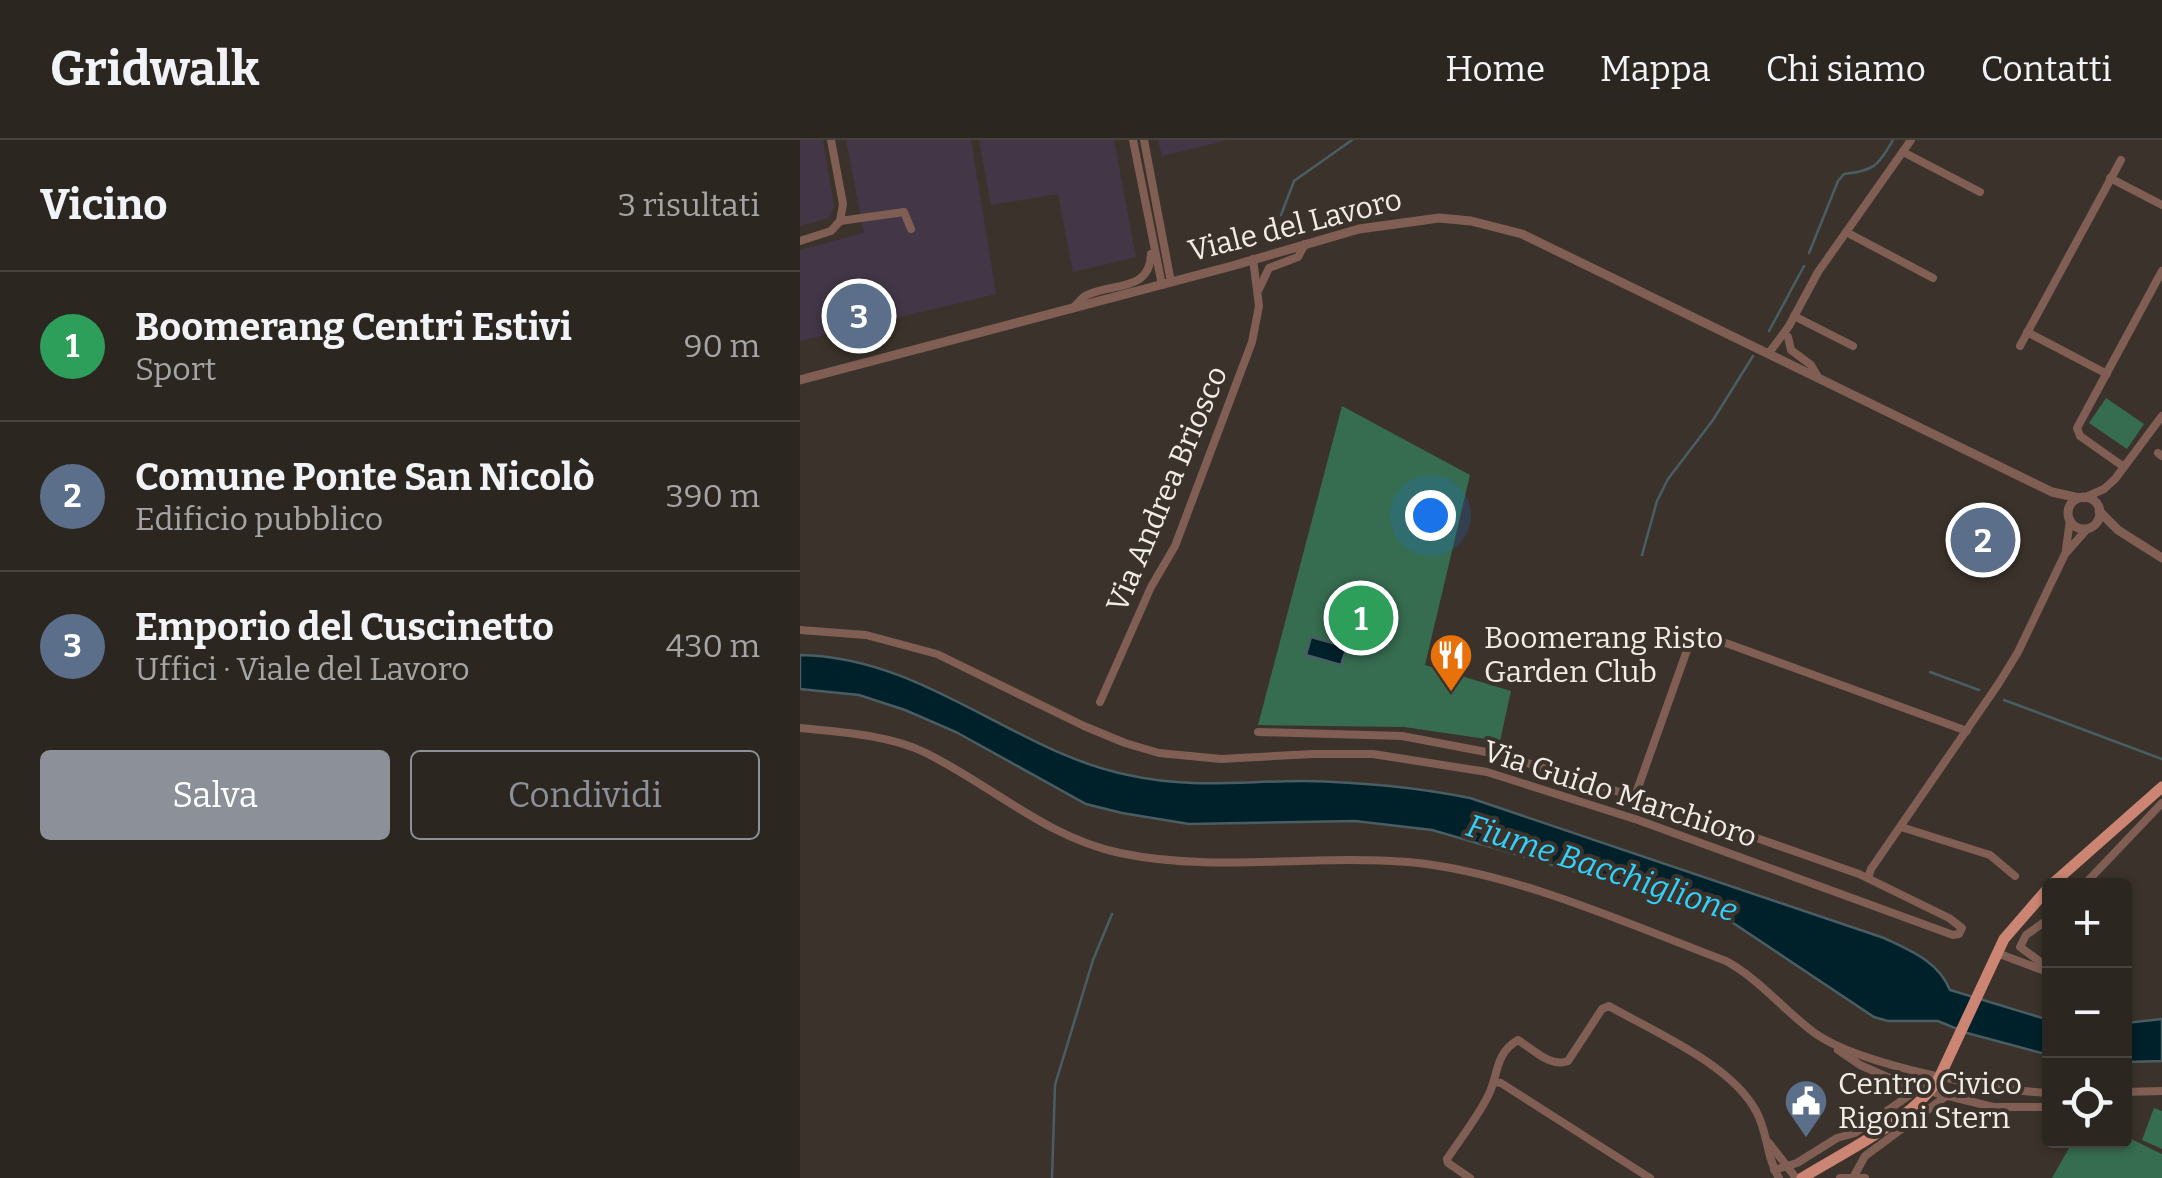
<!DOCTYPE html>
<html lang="it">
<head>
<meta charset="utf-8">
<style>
  body { margin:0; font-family:Bitter,serif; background:#342e29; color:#f1f3f6 }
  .controls { position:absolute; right:30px; bottom:30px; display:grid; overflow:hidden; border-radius:10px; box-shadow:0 2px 8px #0004 }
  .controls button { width:90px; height:90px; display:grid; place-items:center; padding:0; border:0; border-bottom:2px solid #48433e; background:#2c2620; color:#f1f3f6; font:50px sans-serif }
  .you { position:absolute; left:630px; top:375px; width:35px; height:35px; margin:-25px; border:8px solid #fff; border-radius:50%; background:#1a73e8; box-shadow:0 0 0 15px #1a73e833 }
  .badge { display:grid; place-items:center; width:65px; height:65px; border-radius:50%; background:#8c9099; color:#fff; font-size:32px; font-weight:700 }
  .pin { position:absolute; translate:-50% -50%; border:5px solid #fff; box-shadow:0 2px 10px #0006 }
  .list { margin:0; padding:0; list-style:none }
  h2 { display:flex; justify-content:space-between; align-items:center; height:130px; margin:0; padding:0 40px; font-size:42px }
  h2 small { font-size:32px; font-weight:400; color:#a6a5a5 }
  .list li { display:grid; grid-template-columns:65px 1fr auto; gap:30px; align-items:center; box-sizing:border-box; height:150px; padding:0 40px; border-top:2px solid #48433e }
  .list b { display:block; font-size:38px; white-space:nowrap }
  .list p { margin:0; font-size:32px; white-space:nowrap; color:#a6a5a5 }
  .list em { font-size:32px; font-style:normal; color:#a6a5a5 }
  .actions { display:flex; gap:20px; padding:30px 40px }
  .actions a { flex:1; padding:22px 0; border:2px solid #8c9099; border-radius:10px; text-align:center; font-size:35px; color:#8c9099 }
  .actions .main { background:#8c9099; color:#fff }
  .icon { flex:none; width:55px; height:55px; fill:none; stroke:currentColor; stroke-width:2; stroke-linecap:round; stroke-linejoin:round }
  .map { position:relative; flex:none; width:1362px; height:1038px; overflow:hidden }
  header { display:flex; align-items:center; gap:60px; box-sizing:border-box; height:140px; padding:0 50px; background:#2c2620; border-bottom:2px solid #48433e }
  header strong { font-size:48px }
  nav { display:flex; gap:55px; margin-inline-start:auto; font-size:35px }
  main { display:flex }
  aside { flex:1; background:#2c2620 }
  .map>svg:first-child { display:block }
  .industrial { fill:#433747 }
  .green { fill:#366c50 }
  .water { fill:#00202a; stroke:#495d63; stroke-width:2.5 }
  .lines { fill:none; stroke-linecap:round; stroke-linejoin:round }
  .stream { stroke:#495d63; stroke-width:2.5 }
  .minor { stroke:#815e54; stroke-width:8 }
  .tertiary { stroke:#815e54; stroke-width:9 }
  .primary { stroke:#cc8572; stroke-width:11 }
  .labels { text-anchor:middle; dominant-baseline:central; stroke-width:8; stroke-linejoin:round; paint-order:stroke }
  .street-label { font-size:30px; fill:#f2ece7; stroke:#3b332b }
  .poi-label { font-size:30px; fill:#f2ece7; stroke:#3b332b; text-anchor:start }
  .water-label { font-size:32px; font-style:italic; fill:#2fd1fd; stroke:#3b332b }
</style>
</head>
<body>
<header>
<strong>Gridwalk</strong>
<nav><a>Home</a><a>Mappa</a><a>Chi siamo</a><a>Contatti</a></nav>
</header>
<main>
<aside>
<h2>Vicino<small>3 risultati</small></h2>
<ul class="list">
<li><span class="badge" style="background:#2e9e5b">1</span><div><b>Boomerang Centri Estivi</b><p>Sport</p></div><em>90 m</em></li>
<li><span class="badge" style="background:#5c6f8a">2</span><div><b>Comune Ponte San Nicolò</b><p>Edificio pubblico</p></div><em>390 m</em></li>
<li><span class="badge" style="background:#5c6f8a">3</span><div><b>Emporio del Cuscinetto</b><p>Uffici · Viale del Lavoro</p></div><em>430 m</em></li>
</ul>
<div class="actions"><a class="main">Salva</a><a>Condividi</a></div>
</aside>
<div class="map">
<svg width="1362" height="1038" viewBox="0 0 1362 1038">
  <rect width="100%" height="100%" fill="#3b332b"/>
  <!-- industrial -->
  <g class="industrial">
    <polygon points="0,0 23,0 34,67 29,78 0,86"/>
    <polygon points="46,0 171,0 196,154 0,201 0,110 64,93"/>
    <polygon points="179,0 314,0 336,117 273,132 258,54 191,65"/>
    <polygon points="358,0 428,0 362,16"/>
  </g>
  <!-- green -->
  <g class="green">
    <polygon points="1306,258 1344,284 1327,309 1289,283"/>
    <polygon points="542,266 670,335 625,525 711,551 700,601 604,587 458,585"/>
    <polygon points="1354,968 1362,971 1362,1009 1342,1000"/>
    <polygon points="1325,996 1362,1014 1362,1038 1252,1038 1273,1001 1324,1000"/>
  </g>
  <!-- water -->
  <g class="water">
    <polygon points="511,497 547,507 541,525 506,515"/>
    <path d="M 0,515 C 125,517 214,612 328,635 C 391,649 441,641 503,641 C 559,642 615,647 670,658 L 1084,798 C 1111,811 1138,821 1150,850 L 1249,880 L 1249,915 L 1167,893 L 1138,881 L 1088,881 L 1074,877 L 918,773 L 632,690 L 555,681 L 389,684 L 322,673 L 286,664 L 156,592 L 105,570 L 59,555 L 0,549 Z"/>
    <polygon points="1362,879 1362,921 1325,922 1325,883"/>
  </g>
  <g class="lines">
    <!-- stream -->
    <g class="stream">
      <polyline points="481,75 494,41 552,0"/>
      <path d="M 1009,113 L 1038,41 L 1044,34 C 1074,31 1078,26 1093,0"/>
      <polyline points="969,191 1004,126"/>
      <polyline points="842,415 857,361 868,339 913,280 953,216"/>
      <polyline points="1130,532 1179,550"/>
      <polyline points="1204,560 1362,619"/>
      <polyline points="252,1038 255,945 293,820 312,774"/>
    </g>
    <!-- minor -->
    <g class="minor">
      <polyline points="31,0 43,64 40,81 104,72 111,89"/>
      <polyline points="333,0 362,145"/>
      <polyline points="344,0 371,142"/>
      <polyline points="1103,12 1180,52"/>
      <polyline points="1310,38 1362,65"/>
      <polyline points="1046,92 1133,138"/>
      <polyline points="0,101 31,91 40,81"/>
      <polyline points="459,149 469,128 498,117 505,104"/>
      <path d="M 273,168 C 275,166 283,157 285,156 C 311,142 350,153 351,114"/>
      <polyline points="994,176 1053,206"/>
      <polyline points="1227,192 1307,234"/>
      <polyline points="988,197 991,210 1011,225 1018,237"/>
      <polyline points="1220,206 1321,20"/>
      <polyline points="969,213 989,186 1018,132 1111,0"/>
      <polyline points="1358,313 1362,316"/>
      <polyline points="1324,327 1280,296 1277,288 1362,131"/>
      <polyline points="1284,358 1304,349 1315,339 1362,276"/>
      <polyline points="1266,409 1270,380"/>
      <polyline points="0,490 66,495 137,514 284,586 325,603 359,613 421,619 513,614 573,614 687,632 838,680 1153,795 1159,794 1162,788 1149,778 1059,734 886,673 702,615 602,596 458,592"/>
      <polyline points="300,562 351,447 375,406 452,202 459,166 453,119"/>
      <path d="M 0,588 C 40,592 90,595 126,613 C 191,645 247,698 320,713 C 415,733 513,714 608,722 C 711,731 828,784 926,821 C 961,840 984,871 1016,894 C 1061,925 1194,951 1250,953"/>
      <polyline points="835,656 891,499 901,494 1167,591"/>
      <polyline points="1101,687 1190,715 1215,736"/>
      <polyline points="1068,738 1071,729 1199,543 1218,512 1265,414 1287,389"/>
      <polyline points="1283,746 1362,663"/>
      <polyline points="1197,813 1245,831"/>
      <polyline points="1245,831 1246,826 1220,807 1226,795 1250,778"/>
      <polyline points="1038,910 1060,925 1117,950"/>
      <polyline points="694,942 701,943 850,1038"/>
      <polyline points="1324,952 1362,951"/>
      <polyline points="1136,953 1193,967 1250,967"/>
      <polyline points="969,1003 996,1038"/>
      <polyline points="974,1030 997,1023 1037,998 1055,993 1117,950 1124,948"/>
      <polyline points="1054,1036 1065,1016 1145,957"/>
      <path d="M 670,1038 L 648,1023 L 647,1019 C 661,998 677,978 688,956 C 699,935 694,914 718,900 C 733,909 750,928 768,921 L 802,869 L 809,866 C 854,892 931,924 956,971 C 968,992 966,1017 979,1038"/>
      <polyline points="1040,1038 1065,1038"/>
    </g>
    <!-- tertiary -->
    <g class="tertiary">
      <polyline points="0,240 432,126 559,89 639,78 671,81 722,94 1252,352 1279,358"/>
      <circle cx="1284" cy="373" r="16"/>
      <polyline points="1299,371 1318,390 1362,418"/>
    </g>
    <!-- primary -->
    <g class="primary">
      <polyline points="1250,746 1362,647"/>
      <path d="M 1002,1038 C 1042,1013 1118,977 1140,936 L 1204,799 L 1250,746"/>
    </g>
  </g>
  <!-- icons -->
  <defs>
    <g id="restaurant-pin" transform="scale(2.25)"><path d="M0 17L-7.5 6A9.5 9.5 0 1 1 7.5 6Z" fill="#e8710a" stroke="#3b332b"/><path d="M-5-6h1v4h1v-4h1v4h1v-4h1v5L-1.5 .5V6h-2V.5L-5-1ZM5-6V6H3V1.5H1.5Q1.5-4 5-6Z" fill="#fff"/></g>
    <g id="civic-pin" transform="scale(2.25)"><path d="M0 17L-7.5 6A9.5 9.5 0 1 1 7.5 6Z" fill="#5c6f8a" stroke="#3b332b"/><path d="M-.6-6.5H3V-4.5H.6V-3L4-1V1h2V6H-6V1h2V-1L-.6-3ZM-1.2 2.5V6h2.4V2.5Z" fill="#fff"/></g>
  </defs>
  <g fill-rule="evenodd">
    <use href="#restaurant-pin" x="651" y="515"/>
    <use href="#civic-pin" x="1006" y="961"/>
  </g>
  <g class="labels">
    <!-- street labels -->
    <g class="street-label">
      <text transform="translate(495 85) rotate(-14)">Viale del Lavoro</text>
      <text transform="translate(367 349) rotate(-67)">Via Andrea Briosco</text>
      <text transform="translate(820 654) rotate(18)">Via Guido Marchioro</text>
    </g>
    <!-- poi labels -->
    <g class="poi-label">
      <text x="684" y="498">Boomerang Risto<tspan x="684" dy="34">Garden Club</tspan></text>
      <text x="1038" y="944">Centro Civico<tspan x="1038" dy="34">Rigoni Stern</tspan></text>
    </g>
    <!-- water labels -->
    <g class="water-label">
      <text transform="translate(802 728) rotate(18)">Fiume Bacchiglione</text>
    </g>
  </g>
</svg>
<div class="controls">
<button>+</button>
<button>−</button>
<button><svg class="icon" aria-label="locate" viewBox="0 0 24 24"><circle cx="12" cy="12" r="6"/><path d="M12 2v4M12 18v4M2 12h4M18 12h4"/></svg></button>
</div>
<div class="you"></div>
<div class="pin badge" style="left:561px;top:478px;background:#2e9e5b">1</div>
<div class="pin badge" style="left:1183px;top:400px;background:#5c6f8a">2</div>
<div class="pin badge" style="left:59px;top:176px;background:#5c6f8a">3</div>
</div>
</main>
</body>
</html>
